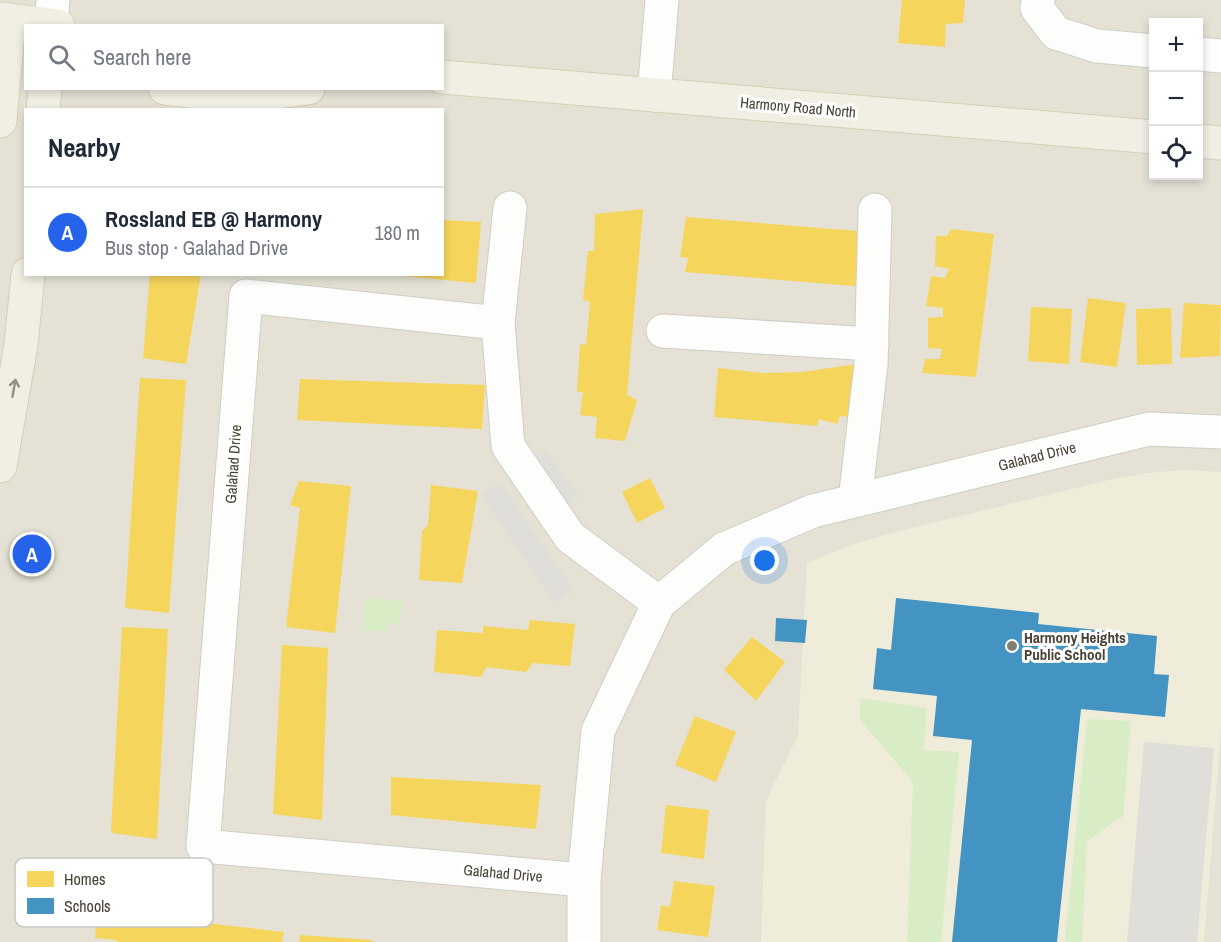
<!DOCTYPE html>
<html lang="en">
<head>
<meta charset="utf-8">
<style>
  body { margin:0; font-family:"Archivo Narrow",sans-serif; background:#f2f2f3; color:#1f2937 }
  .controls { position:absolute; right:18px; top:18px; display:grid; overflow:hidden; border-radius:0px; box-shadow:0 3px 9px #0003 }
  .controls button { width:54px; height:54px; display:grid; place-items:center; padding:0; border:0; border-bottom:2px solid #e0e1e3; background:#fff; color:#1f2937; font:30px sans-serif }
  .you { position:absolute; left:765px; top:561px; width:21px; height:21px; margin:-15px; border:4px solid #fff; border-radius:50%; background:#1a73e8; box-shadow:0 0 0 9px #1a73e833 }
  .badge { display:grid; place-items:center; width:39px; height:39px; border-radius:50%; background:#2563eb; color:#fff; font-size:20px; font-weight:700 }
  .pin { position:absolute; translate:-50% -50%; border:3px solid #fff; box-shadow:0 2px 6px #0006 }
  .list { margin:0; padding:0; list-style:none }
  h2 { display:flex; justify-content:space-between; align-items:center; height:78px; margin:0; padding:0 24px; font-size:26px }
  h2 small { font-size:20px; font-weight:400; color:#747a83 }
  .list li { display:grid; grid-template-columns:39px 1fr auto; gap:18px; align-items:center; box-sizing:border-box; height:90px; padding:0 24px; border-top:2px solid #e0e1e3 }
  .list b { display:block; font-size:22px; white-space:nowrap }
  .list p { margin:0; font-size:20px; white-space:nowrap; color:#747a83 }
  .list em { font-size:20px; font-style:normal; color:#747a83 }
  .icon { flex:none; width:33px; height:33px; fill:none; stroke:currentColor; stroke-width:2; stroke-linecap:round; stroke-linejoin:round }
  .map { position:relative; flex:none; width:1221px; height:942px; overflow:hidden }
  .search { position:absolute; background:#fff; box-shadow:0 3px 9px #0003; left:24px; top:24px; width:420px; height:66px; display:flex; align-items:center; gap:15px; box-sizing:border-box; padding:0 21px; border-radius:0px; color:#747a83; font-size:22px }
  .panel { position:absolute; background:#fff; box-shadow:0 3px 9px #0003; left:24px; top:108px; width:420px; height:168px; border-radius:0px }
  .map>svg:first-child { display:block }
  .residential { fill:#e5e2d5; fill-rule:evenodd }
  .education { fill:#efecd9 }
  .green { fill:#d8edc6 }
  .parking { fill:#dfded8 }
  .homes { fill:#f6d55c }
  .schools { fill:#4393c3 }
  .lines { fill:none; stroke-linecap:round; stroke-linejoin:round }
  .minor-casing { stroke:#cecdc6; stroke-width:35 }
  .major-casing { stroke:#d4cfb4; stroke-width:35 }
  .minor { stroke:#fdfdfc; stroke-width:33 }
  .major { stroke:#f1efe3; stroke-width:33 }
  .oneway { stroke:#949083 }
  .poi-dot { fill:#827f73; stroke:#fff; stroke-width:2 }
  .labels { text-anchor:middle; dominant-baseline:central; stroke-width:6; stroke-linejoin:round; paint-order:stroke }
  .street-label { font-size:15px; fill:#474234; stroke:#fff }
  .poi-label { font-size:15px; font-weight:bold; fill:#474234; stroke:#fff; text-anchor:start }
  .key { fill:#fff; stroke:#c8c6c2; stroke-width:1.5 }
  .key-label { font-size:16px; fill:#474234 }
</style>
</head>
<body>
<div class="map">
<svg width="1221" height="942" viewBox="0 0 1221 942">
  <rect width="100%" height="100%" fill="#f0efe8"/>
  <!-- residential -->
  <path class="residential" d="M 0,0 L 1221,0 L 1221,942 L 0,942 ZM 1154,22 L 1198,22 L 1198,176 L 1154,176 ZM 26,26 L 442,26 L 442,88 L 26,88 ZM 26,110 L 442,110 L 442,274 L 26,274 Z"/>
  <!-- education -->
  <polygon class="education" points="1184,470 1221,472 1221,730 1204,942 761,942 766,801 798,735 807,563 850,545 895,532 1109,480 1146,473"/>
  <!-- green -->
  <g class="green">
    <polygon points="365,598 402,601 400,624 388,623 387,632 363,630"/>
    <polygon points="860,698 927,708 924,750 959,752 941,942 907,942 913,782 860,720"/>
    <polygon points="1087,719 1131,721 1123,816 1087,841 1082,942 1065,942"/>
  </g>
  <!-- parking -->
  <g class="parking">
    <polygon points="545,451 579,496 565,506 531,461"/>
    <polygon points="500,482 574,590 555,603 481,495"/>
    <polygon points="1144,742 1214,748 1197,942 1127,942"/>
  </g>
  <!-- homes -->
  <g class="homes">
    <polygon points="902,0 965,0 963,23 946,24 945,47 898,43"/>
    <polygon points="643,209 627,395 637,400 625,441 595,438 597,417 580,415 583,392 577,392 580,344 586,345 590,302 583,300 588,251 594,251 595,214"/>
    <polygon points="686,217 870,232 866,287 685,272 688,258 680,257"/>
    <polygon points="442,220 481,222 476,283 403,276 403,274 442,274"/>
    <polygon points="951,229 994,234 976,377 922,373 925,359 940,359 942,349 928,348 928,318 943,317 943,308 926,306 931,276 945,278 949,269 935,266 936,236 947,236"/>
    <polygon points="150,274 201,274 186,364 143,358"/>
    <polygon points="1088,298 1126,303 1117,367 1080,362"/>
    <polygon points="1184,303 1221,305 1220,356 1180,358"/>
    <polygon points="1031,307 1072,309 1069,364 1028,361"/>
    <polygon points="1171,308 1172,364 1137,365 1136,309"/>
    <polygon points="864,363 858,418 840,416 837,424 819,419 817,426 714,417 718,368 763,373 802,372"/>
    <polygon points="140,378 186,380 169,613 125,608"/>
    <polygon points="300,379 485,385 482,429 297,420"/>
    <polygon points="650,478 665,508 637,523 622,492"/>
    <polygon points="299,481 351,486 335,633 286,627 300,508 290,505"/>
    <polygon points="431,485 478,491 462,583 419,580 422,531 428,525"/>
    <polygon points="530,620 575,624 570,666 533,663 526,672 486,667 481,677 434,672 437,630 483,633 483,626 528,630"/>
    <polygon points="122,627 168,629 157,839 111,833"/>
    <polygon points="752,637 785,662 756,701 724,670"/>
    <polygon points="282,645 328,648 322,820 273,814"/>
    <polygon points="695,716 736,732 716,782 675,765"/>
    <polygon points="391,777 541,785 536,829 391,815"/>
    <polygon points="666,805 709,810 704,859 661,853"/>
    <polygon points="674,881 715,886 708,937 657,930 661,905 670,907"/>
    <polygon points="98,899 153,917 284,932 282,942 117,942 117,940 95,938"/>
    <polygon points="300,935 372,940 372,942 299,942"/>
  </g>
  <!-- schools -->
  <g class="schools">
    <polygon points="896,598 1039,613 1038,624 1157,636 1154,674 1169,675 1165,717 1081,709 1057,942 952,942 972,740 933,736 937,696 873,689 877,648 891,650"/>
    <polygon points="776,618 807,620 805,643 775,641"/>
  </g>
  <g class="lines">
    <!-- minor casing -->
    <g class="minor-casing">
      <g id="minor">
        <polyline points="1038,0 1037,8 1056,33 1097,46 1154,51"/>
        <polyline points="51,25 53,0"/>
        <polyline points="1198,54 1221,56"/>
        <polyline points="654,95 662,0"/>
        <polyline points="498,323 510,208"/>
        <polyline points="663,331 872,344"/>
        <polyline points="855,500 871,365 875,210"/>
        <polyline points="584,880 203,846 246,296 498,323 508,446 570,537 659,603"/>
        <polyline points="584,942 584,880 598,731 659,603 724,549 813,511 1149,429 1221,432"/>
      </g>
    </g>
    <!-- major casing -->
    <g class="major-casing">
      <g id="major">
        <polyline points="0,19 58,26"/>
        <polyline points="442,77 1154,137"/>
        <polyline points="165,88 238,97 308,88"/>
        <polyline points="43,110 45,88"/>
        <polyline points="0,121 9,20"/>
        <polyline points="1198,141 1221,143"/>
        <polyline points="0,466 21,345 28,274"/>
      </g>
    </g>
    <!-- minor -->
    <use href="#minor" class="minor"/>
    <!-- major -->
    <use href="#major" class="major"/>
  </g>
  <!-- one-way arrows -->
  <defs><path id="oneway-shaft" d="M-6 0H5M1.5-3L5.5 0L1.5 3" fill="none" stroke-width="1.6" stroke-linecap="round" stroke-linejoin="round" transform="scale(1.5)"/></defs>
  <use class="oneway" href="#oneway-shaft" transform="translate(14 388) rotate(-80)"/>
  <!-- markers -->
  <circle class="poi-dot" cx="1012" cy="646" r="6"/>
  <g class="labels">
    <!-- street labels -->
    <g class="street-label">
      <text transform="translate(798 107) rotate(5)">Harmony Road North</text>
      <text transform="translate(1037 456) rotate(-14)">Galahad Drive</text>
      <text transform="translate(233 464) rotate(-86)">Galahad Drive</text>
      <text transform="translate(503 873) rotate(5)">Galahad Drive</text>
    </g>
    <!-- poi labels -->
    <g class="poi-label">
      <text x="1024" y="637">Harmony Heights<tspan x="1024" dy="17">Public School</tspan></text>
    </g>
  </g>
  <!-- legend -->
  <rect x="15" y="858" width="198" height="69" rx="9" class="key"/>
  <rect x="27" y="871" width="27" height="16" fill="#f6d55c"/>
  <rect x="27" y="898" width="27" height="16" fill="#4393c3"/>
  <g class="key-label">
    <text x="64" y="885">Homes</text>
    <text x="64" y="912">Schools</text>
  </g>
</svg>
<div class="controls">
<button>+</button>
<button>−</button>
<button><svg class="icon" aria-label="locate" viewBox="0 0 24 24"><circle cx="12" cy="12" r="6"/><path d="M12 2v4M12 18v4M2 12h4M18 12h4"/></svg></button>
</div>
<div class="you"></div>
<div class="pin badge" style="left:32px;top:554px">A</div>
<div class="search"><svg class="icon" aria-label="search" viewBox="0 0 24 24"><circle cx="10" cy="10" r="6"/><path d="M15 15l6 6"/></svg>Search here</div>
<section class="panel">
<h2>Nearby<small></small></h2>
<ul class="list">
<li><span class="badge">A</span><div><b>Rossland EB @ Harmony</b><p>Bus stop · Galahad Drive</p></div><em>180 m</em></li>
</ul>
</section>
</div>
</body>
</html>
